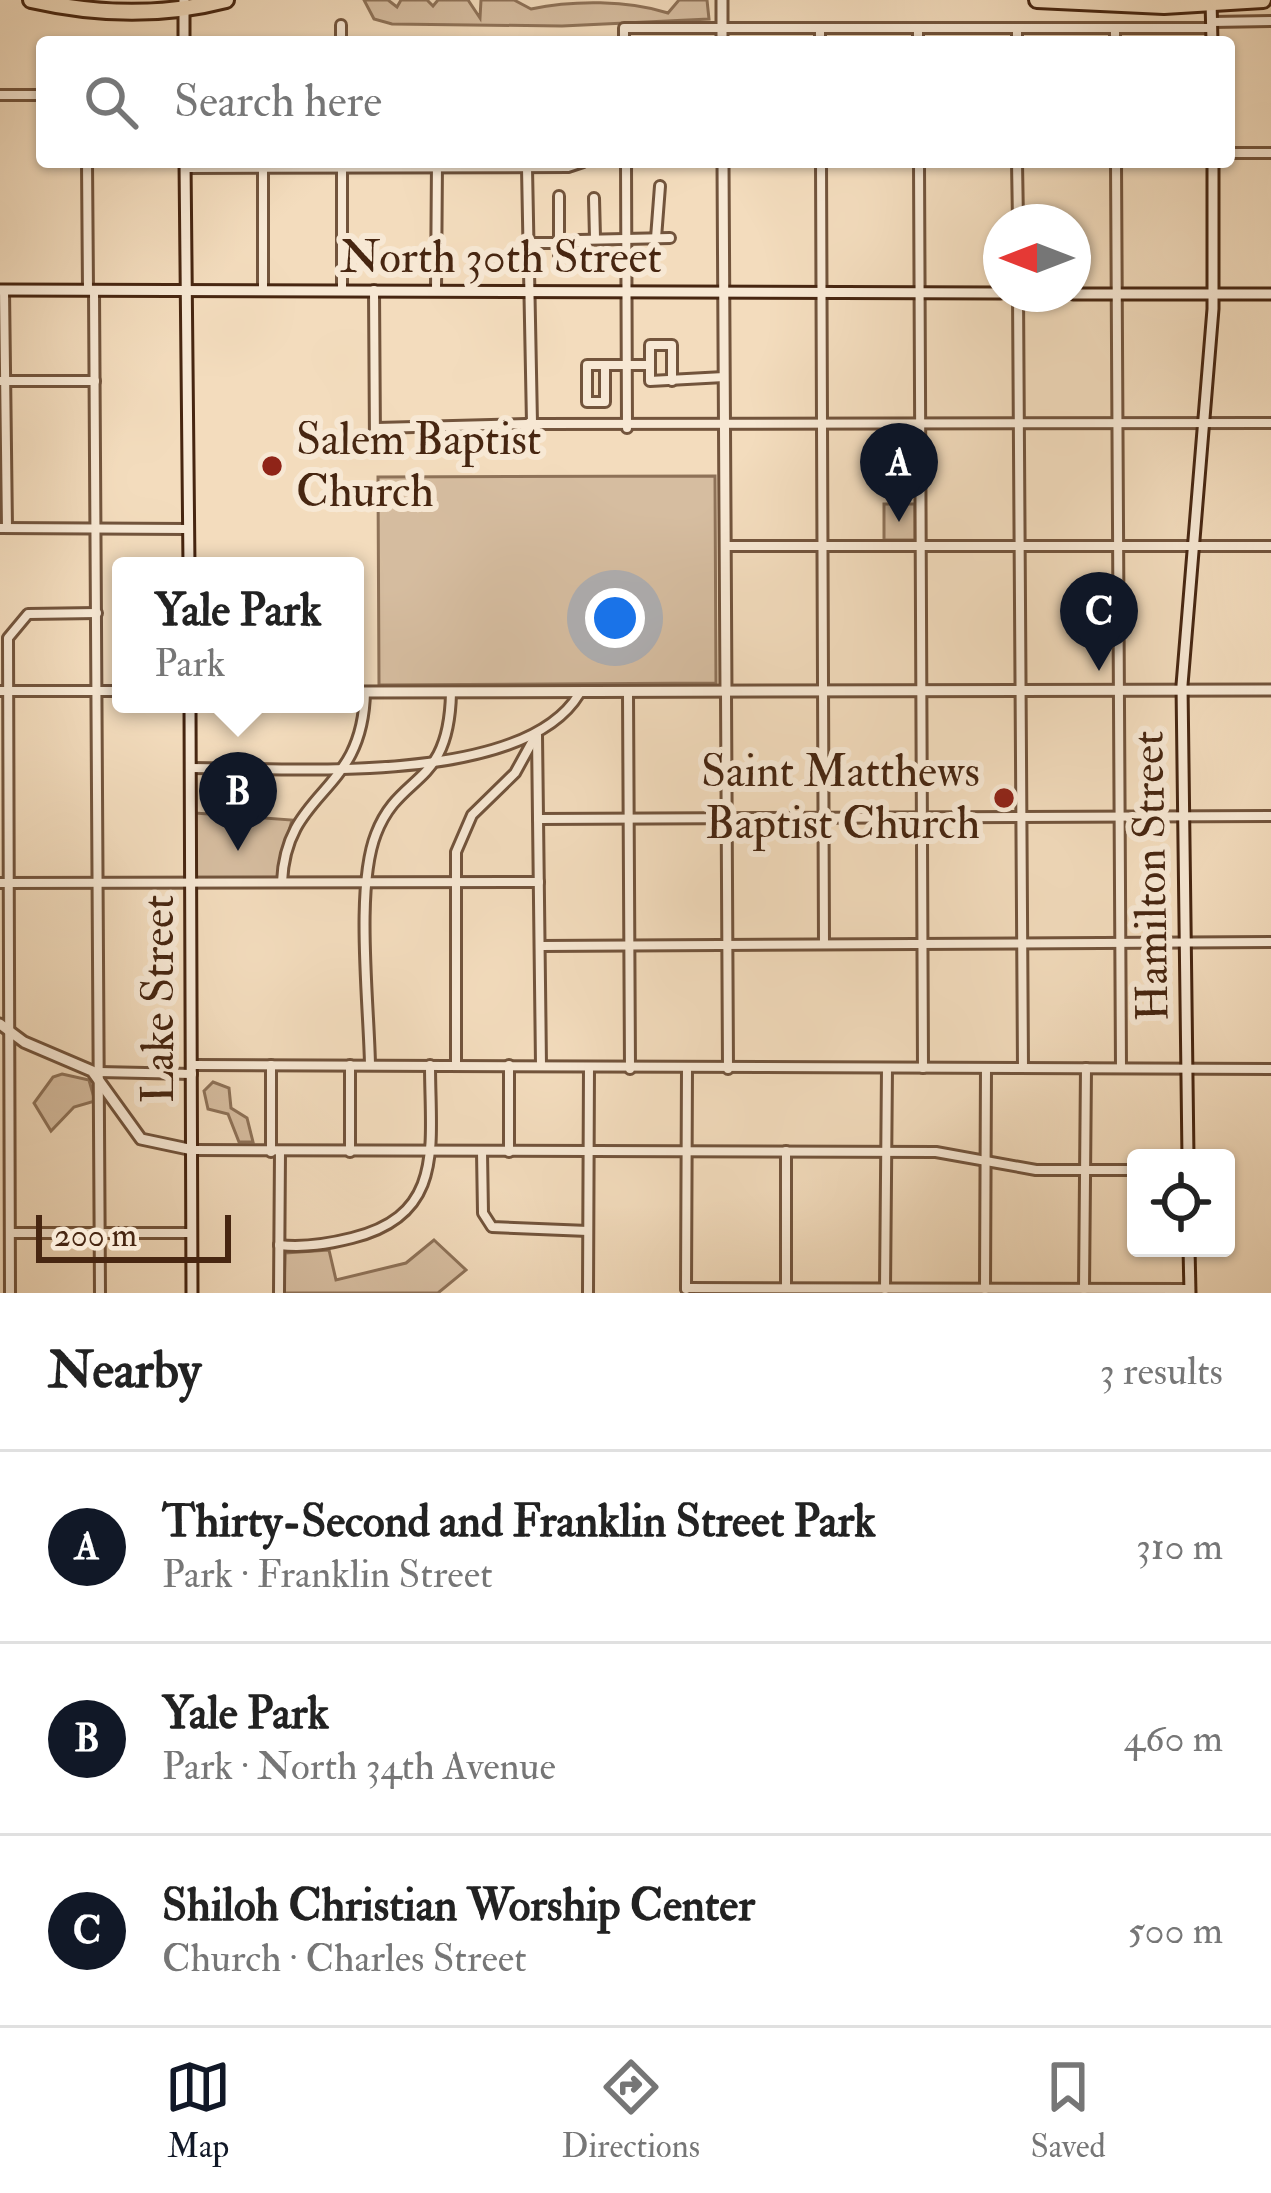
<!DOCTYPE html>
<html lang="en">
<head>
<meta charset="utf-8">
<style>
  body { margin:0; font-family:"IM FELL Double Pica",serif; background:#f2f2f2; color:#222 }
  .controls { position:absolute; right:36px; bottom:36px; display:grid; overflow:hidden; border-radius:12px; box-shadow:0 3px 9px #0004 }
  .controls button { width:108px; height:108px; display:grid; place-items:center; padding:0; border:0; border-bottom:3px solid #e0e0e0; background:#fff; color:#222; font:60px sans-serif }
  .compass { position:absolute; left:983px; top:204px; width:108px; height:108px; border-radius:50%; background:#fff; box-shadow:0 3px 9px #0004; rotate:270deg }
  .scale { position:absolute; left:36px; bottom:30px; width:195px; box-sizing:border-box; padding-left:12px; border:6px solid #472611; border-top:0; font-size:33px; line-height:42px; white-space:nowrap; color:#472611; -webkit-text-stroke:9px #f7e8d4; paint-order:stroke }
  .you { position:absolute; left:615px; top:618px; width:42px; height:42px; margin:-30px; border:9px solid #fff; border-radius:50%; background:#1a73e8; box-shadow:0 0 0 18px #1a73e833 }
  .badge { display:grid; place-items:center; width:78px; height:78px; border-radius:50%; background:#111827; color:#fff; font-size:39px; font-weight:700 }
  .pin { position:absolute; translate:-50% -99px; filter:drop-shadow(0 3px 6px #0008) }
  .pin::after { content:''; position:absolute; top:63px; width:42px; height:36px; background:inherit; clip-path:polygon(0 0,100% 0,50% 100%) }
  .popup { position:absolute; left:112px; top:557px; width:252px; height:156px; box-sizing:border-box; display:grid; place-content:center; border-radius:12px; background:#fff; filter:drop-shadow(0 3px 9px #0005); font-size:39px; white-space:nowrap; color:#767676 }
  .popup b { font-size:45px; color:#222 }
  .popup::after { content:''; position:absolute; left:50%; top:100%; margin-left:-24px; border:24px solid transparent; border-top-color:#fff }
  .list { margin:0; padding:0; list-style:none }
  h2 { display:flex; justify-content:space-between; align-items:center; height:156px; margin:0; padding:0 48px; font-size:51px }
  h2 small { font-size:39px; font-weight:400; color:#767676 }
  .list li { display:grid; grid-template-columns:78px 1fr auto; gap:36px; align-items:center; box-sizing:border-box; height:192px; padding:0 48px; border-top:3px solid #e0e0e0 }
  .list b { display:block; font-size:45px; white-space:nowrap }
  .list p { margin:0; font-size:39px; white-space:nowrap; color:#767676 }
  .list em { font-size:39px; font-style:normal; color:#767676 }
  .icon { flex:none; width:66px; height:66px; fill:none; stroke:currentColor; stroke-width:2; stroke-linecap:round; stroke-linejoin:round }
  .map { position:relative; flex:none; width:1271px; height:1293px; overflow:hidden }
  .search { position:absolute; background:#fff; box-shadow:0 3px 9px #0004; left:36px; right:36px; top:36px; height:132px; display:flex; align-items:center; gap:30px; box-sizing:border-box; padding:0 42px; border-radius:12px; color:#767676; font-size:45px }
  .sheet { height:732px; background:#fff }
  nav { display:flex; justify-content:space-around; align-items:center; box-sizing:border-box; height:168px; border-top:3px solid #e0e0e0; background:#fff; font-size:33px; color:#767676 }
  nav a { display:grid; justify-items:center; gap:6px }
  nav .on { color:#111827 }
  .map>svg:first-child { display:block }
  .green { fill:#d6bda0; stroke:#8e7258; stroke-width:3 }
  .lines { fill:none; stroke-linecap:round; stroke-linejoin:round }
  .minor-casing { stroke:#72543c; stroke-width:14 }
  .tertiary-casing { stroke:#72543c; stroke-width:15 }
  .secondary-casing { stroke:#472611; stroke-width:15 }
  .motorway-casing { stroke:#472611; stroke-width:20 }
  .minor { stroke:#f7e8d4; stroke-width:8 }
  .tertiary { stroke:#f7e8d4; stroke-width:9 }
  .secondary { stroke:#f7e8d4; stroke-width:9 }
  .motorway { stroke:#f3dcbd; stroke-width:14 }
  .poi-dot { fill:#8f2418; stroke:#f7e8d4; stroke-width:4.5 }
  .labels { text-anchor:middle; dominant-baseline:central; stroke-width:12; stroke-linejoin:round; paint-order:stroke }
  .street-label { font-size:45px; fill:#472611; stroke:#f7e8d4 }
  .poi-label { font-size:45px; fill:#472611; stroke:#f7e8d4; text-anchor:start }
</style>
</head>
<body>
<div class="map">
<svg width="1271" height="1293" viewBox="0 0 1271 1293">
  <rect width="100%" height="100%" fill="#f3dcbd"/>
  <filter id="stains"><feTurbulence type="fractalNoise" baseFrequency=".00167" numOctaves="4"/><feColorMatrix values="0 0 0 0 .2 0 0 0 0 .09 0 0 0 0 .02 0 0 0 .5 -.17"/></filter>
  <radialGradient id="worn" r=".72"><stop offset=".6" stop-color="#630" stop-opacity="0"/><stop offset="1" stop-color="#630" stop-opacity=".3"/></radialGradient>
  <!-- green -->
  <g class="green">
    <path d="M 364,0 L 388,0 L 397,7 L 401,0 L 427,0 L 433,6 L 438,0 L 468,0 L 480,18 L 481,0 L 514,0 L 531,9 C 573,0 628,0 668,13 L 679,0 L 707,0 L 709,19 L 562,26 L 392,24 L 374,19 Z"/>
    <polygon points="715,476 716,683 379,685 378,477"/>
    <rect x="884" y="504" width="31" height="36"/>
    <polygon points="195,813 292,820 277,878 196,879"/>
    <polygon points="62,1074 89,1080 95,1101 74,1107 51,1131 34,1103 53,1077"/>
    <polygon points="213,1082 229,1088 231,1108 247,1118 253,1142 239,1142 228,1114 208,1109 204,1091"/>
    <polygon points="434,1240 466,1270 438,1293 284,1293 285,1253 329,1250 336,1280 406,1263"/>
  </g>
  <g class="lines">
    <!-- minor casing -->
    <g class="minor-casing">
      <g id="minor">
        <polyline points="1212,22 1271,21"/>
        <polyline points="341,25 341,42"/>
        <polyline points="820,28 820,42"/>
        <polyline points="918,28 918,42"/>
        <polyline points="1017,29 1017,42"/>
        <polyline points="1115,29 1115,42"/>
        <polyline points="624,42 624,28 1212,28"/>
        <polyline points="0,95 42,95"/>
        <polyline points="1229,153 1271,153"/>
        <polyline points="87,162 88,290"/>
        <polyline points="342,162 342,290"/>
        <polyline points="626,162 627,428"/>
        <polyline points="821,162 824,944"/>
        <polyline points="919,162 923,1068"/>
        <polyline points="1017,162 1018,222"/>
        <polyline points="1116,162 1121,1068"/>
        <polyline points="185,168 568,167 583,162"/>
        <polyline points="263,168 263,290"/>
        <polyline points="527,168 532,423"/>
        <polyline points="559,196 559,259"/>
        <polyline points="594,198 595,238"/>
        <polyline points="656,238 660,186"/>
        <polyline points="579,240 670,238"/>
        <polyline points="528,243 558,243"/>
        <polyline points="4,290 7,528"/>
        <polyline points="94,290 100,1293"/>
        <polyline points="374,290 375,444"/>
        <polyline points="436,291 437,162"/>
        <polyline points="1018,294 1023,1068"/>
        <path d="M 605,365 L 605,402 L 587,402 L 587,365 C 608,365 629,365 650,365 L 650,381 L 724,377"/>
        <polyline points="650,365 650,345 672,345 672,381"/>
        <polyline points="0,381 95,381"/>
        <polygon points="529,423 534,428 530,432 525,429"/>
        <polyline points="533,424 1271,423"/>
        <polyline points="377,428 526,424"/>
        <polyline points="0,528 188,529"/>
        <polyline points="725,546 1271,546"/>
        <polyline points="0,691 121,691"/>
        <polyline points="726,693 728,1069"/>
        <polyline points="628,694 630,1069"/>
        <polyline points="537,735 541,1065"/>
        <path d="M 191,768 C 287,768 523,787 579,694"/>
        <polyline points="538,819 1271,816"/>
        <path d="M 282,882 C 286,788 363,796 365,692"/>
        <polyline points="0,883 539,882"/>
        <polyline points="540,946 1271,942"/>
        <polyline points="193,1065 1271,1069"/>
        <polyline points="350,1065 350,1152"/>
        <path d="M 370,1065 C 369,1005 355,887 376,834 C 400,771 449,789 451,693"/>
        <polyline points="456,1065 456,852 472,815 515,773 536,735"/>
        <polyline points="99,1072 192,1074"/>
        <polyline points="193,1150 936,1152 1036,1170 1136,1170"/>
        <polyline points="271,1152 271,1065"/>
        <polyline points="482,1152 483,1213 492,1227 588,1231"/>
        <polyline points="509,1152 509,1065"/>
        <polyline points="11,1233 192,1233"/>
        <path d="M 279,1245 C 305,1248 328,1244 352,1238 C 446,1215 430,1145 430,1065"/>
        <polyline points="686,1288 1190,1289"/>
        <polyline points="786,1288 786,1151"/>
        <polyline points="686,1289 687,1069"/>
        <polyline points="885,1289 887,1068"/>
        <polyline points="985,1289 986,1068"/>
        <polyline points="1084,1289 1086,1068"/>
        <polyline points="10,1293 8,638 28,614 97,613"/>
        <polyline points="279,1293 280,1152"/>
        <polyline points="588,1293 589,1067"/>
      </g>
    </g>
    <!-- tertiary casing -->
    <g class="tertiary-casing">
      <g id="tertiary">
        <polyline points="722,0 722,42"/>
        <polyline points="723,162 726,693"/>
        <polyline points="355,692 1271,690"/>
        <polyline points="0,1024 24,1042 92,1071 141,1139 193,1150"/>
      </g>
    </g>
    <!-- secondary casing -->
    <g class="secondary-casing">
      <g id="secondary">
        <polyline points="184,0 184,42"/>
        <polyline points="1211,0 1212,42"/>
        <polyline points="185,162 189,566"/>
        <polyline points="0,290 1001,293"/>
        <polyline points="1073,294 1271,294"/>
        <polyline points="190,704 192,1293"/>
        <polyline points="1188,1158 1182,685 1213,309 1213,162"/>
        <polyline points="1189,1248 1190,1293"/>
      </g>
    </g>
    <!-- motorway casing -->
    <g class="motorway-casing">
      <g id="motorway">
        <path d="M 31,0 C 97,15 161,17 226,0"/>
        <polyline points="1037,0 1164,6 1263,0"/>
      </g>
    </g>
    <!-- minor -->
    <use href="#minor" class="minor"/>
    <!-- tertiary -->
    <use href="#tertiary" class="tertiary"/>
    <!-- secondary -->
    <use href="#secondary" class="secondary"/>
    <!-- motorway -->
    <use href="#motorway" class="motorway"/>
  </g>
  <!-- markers -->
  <g class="poi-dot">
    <circle cx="272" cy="466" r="12"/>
    <circle cx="1004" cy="798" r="12"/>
  </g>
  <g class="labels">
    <!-- street labels -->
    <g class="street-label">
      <text x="501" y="258">North 30th Street</text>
      <text transform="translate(1151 876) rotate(-91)">Hamilton Street</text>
      <text transform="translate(159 999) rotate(-90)">Lake Street</text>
    </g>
    <!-- poi labels -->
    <g class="poi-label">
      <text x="296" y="440">Salem Baptist<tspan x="296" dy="52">Church</tspan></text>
      <text x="980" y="772" text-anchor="end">Saint Matthews<tspan x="980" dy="52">Baptist Church</tspan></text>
    </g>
  </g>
  <rect width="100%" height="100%" filter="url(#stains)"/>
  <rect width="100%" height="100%" fill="url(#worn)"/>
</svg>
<div class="controls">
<button><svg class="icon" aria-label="locate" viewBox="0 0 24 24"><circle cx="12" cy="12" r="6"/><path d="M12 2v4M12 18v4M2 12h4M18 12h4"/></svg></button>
</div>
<svg class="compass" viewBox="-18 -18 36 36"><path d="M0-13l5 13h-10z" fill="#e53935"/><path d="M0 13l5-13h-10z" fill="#767676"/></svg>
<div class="scale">200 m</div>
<div class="you"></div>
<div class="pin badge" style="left:899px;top:522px">A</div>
<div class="pin badge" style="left:238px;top:851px">B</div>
<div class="popup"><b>Yale Park</b>Park</div>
<div class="pin badge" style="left:1099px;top:671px">C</div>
<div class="search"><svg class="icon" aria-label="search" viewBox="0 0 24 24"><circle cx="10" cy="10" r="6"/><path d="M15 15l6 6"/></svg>Search here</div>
</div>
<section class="sheet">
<h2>Nearby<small>3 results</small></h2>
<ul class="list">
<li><span class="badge">A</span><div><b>Thirty-Second and Franklin Street Park</b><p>Park · Franklin Street</p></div><em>310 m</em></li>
<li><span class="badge">B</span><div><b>Yale Park</b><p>Park · North 34th Avenue</p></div><em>460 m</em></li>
<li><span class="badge">C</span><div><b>Shiloh Christian Worship Center</b><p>Church · Charles Street</p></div><em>500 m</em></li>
</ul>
</section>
<nav>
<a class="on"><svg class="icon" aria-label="map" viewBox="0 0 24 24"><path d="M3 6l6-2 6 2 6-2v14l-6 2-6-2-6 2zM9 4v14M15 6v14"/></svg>Map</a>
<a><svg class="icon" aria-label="directions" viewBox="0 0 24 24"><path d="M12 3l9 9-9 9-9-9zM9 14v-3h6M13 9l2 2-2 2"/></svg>Directions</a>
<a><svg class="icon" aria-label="saved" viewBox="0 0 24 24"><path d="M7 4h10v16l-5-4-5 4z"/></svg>Saved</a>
</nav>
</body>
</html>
